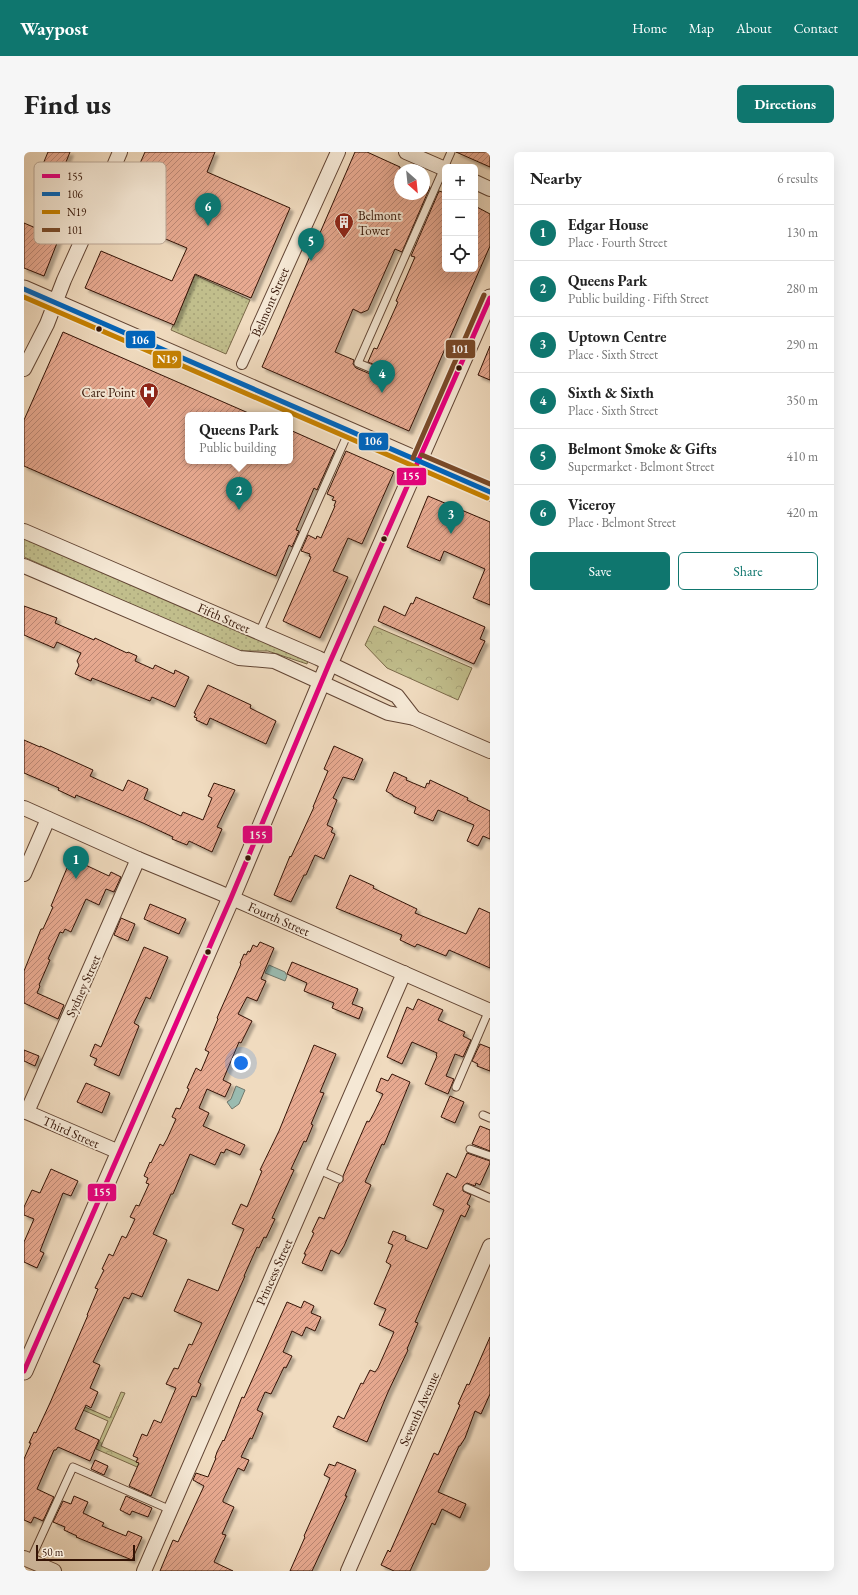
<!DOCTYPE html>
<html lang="en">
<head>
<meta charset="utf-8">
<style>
  body { margin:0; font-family:"EB Garamond",serif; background:#f6f6f6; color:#222 }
  .controls { position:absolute; right:12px; top:12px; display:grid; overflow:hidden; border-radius:6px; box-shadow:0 4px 16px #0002 }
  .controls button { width:36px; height:36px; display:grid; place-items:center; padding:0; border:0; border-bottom:1px solid #e0e0e0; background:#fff; color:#222; font:20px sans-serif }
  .compass { position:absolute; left:370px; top:12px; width:36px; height:36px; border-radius:50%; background:#fff; box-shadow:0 4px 16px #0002; rotate:153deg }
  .scale { position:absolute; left:12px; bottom:10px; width:99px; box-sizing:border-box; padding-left:4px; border:2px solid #331305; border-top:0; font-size:11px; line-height:14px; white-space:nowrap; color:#331305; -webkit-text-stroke:3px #f5e8d5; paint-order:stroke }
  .you { position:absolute; left:217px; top:911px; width:14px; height:14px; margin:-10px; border:3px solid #fff; border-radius:50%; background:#1a73e8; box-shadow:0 0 0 6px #1a73e833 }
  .badge { display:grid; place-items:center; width:26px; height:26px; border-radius:50%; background:#0f766e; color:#fff; font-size:13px; font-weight:700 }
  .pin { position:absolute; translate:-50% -33px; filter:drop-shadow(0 1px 2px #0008) }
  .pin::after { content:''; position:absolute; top:21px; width:14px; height:12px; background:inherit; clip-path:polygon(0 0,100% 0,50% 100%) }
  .popup { position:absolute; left:161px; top:260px; width:108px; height:52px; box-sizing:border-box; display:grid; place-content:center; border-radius:6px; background:#fff; filter:drop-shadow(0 1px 3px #0005); font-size:13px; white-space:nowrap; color:#767676 }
  .popup b { font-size:15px; color:#222 }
  .popup::after { content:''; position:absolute; left:50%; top:100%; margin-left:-8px; border:8px solid transparent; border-top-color:#fff }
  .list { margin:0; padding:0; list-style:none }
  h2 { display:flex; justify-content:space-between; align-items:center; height:52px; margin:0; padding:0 16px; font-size:17px }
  h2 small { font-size:13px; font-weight:400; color:#767676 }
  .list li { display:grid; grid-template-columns:26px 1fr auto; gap:12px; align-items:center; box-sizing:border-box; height:56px; padding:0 16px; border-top:1px solid #e0e0e0 }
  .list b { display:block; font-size:15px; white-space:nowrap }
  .list p { margin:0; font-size:13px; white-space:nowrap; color:#767676 }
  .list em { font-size:13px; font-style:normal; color:#767676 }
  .actions { display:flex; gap:8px; padding:12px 16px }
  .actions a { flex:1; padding:9px 0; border:1px solid #0f766e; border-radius:6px; text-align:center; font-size:14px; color:#0f766e }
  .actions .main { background:#0f766e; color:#fff }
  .icon { flex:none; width:22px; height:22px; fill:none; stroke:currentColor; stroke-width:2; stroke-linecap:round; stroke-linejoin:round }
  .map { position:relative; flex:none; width:466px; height:1419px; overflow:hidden; border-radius:6px }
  header { display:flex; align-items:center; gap:24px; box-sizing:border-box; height:56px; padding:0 20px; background:#0f766e; color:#fff }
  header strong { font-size:19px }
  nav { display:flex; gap:22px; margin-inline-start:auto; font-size:14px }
  .intro { display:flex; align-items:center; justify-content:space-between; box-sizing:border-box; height:96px; padding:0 24px }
  h1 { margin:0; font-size:28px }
  .button { padding:10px 18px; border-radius:6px; background:#0f766e; color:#fff; font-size:14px; font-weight:700 }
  main { display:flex; gap:24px; padding:0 24px }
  aside { flex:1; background:#fff; border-radius:6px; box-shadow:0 4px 16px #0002 }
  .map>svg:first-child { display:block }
  .grass { fill:url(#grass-dots); stroke:#7a6848 }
  .forest { fill:url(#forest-crowns); stroke:#7a6848 }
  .water { fill:#9abbb0; stroke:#71786c }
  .building { fill:url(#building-hatch); stroke:#331305; filter:url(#shadow) }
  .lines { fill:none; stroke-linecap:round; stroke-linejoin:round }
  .service-casing { stroke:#624534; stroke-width:9 }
  .pedestrian-casing { stroke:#624534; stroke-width:12 }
  .minor-casing { stroke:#624534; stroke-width:16 }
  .tertiary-casing { stroke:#624534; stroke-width:19 }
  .service { stroke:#f5e8d5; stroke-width:7 }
  .pedestrian { stroke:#f5e8d5; stroke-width:10 }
  .minor { stroke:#f5e8d5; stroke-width:14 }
  .tertiary { stroke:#f5e8d5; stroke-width:17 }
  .bus-1-casing { stroke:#f5e8d5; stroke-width:8 }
  .bus-2-casing { stroke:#f5e8d5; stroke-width:8 }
  .bus-3-casing { stroke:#f5e8d5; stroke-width:8 }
  .bus-4-casing { stroke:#f5e8d5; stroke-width:8 }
  .bus-1 { stroke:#e5007d; stroke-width:5 }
  .bus-2 { stroke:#0065bd; stroke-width:5 }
  .bus-3 { stroke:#c68101; stroke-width:5 }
  .bus-4 { stroke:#7a4b2a; stroke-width:5 }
  .bus-dot { fill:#331305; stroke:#f5e8d5; stroke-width:1.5 }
  .labels { text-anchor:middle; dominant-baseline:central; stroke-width:4; stroke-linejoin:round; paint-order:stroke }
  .poi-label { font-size:13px; fill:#331305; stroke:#f5e8d5; text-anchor:start }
  .street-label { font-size:13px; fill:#331305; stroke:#f5e8d5 }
  .key { fill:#f5e8d5; stroke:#bba897; stroke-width:1 }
  .key-label { font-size:11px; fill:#331305 }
  .line-badge { stroke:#f5e8d5; stroke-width:1.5 }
  .badge-label { font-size:11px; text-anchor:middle; font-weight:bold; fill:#fff }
</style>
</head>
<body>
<header>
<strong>Waypost</strong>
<nav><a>Home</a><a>Map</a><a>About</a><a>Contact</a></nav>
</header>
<div class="intro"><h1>Find us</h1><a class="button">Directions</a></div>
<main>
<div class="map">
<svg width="466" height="1419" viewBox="0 0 466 1419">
  <defs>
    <pattern id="grass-dots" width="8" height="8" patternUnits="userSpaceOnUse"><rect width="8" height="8" fill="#c1be8c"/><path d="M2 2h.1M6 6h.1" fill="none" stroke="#a6a277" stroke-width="1.8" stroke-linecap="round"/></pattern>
    <pattern id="forest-crowns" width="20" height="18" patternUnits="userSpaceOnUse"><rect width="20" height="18" fill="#c1be8c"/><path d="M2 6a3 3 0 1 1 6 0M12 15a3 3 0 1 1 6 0" fill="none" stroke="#a6a277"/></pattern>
    <pattern id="building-hatch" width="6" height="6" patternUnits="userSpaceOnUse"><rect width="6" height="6" fill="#e7a990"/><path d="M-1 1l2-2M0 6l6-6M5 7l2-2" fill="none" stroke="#bc8874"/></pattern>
    <filter id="shadow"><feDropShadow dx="3.5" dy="3.5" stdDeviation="1" flood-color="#0004"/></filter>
  </defs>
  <rect width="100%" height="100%" fill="#f0dbbf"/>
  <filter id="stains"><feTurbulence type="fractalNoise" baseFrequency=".005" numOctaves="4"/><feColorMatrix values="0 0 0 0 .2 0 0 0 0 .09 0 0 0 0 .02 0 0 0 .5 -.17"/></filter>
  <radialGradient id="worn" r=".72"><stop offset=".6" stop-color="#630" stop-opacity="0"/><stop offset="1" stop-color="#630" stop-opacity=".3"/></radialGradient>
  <!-- grass -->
  <g class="grass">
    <polygon points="171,123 226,148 202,202 147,178"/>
    <polygon points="0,385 284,508 283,512 244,499 215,499 206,496 0,405"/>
  </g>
  <!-- forest -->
  <g class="forest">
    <polygon points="350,474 448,516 434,548 363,516 341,493"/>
    <polygon points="97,1240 101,1241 77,1294 122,1314 120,1318 72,1297 84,1269 50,1254 52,1251 86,1266"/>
  </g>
  <!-- water -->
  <g class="water">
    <polygon points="245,813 261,820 263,824 261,829 241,821"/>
    <polygon points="212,934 221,938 215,952 208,957 203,950 207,947"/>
  </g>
  <!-- building -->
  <g class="building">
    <polygon points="24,0 46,0 38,20 19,12"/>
    <polygon points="121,0 191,0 183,20 266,56 227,146 171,122 150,173 61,136 77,99 148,129 163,96 92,66"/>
    <polygon points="331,0 343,0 376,15 376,42 400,42 400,32 406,35 378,100 371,97 344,158 337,161 329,157 311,200 330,208 329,212 332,216 363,229 366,229 369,226 370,223 367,220 344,210 350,196 353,197 374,150 372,149 391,105 387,104 415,39 421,41 421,117 451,117 451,54 466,62 466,94 385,279 238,215"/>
    <polygon points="432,0 466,0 466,15"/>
    <polygon points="0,71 35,86 20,124 0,116"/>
    <polygon points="39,180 229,263 164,263 164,309 266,309 266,278 311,298 293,338 290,336 272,378 275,379 268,395 265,393 252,424 0,314 0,268"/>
    <polygon points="466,194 466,228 454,223"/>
    <polygon points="322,299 370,320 338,392 324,386 309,419 324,425 296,486 259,469 287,405 285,404 286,402 277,399 284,383 292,387 293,384 297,386 311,354 310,354 312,349 308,348 310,345 303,342"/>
    <polygon points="404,344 466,370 466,453 449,446 461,417 420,399 416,409 383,395"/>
    <polygon points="392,445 461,475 456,487 461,489 450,512 354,469 360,454 381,464 387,451 389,452"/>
    <polygon points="0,454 33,466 31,471 70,488 71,486 103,501 104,500 113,504 111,509 129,517 131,513 150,522 151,518 165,525 151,555 128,545 126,549 68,526 67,529 51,522 55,513 53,509 57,501 33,490 30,496 0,483"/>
    <polygon points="184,533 227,553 226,556 252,569 242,592 186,566 183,573 172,568 173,566 170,565 172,562 170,561"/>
    <polygon points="0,588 16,595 16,594 69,618 66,624 99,639 104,628 124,637 120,647 157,664 159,660 179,668 188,646 184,644 190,631 211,638 193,675 198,677 188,700 165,689 163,693 148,687 149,685 119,671 52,643 51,646 34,638 35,636 0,621"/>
    <polygon points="310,594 339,607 330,628 319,625 309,646 313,648 303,673 309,676 307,680 311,682 300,707 291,703 282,723 280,723 267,750 250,743 266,704 267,705 290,655 289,655 304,619 300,617"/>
    <polygon points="370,620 383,626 382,628 401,636 403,631 405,632 406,628 444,646 443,648 466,659 466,687 459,684 454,694 443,689 450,673 414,658 409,669 390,661 392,655 369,644 369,643 362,639"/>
    <polygon points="55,710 85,724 87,720 97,725 90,740 82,737 75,753 62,747 47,780 41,777 39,781 36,780 24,807 26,808 15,833 16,834 13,841 40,853 34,867 0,851 0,819 17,777 19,777 29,755 27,754 43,716 50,720"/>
    <polygon points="326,723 350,734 349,736 393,757 391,761 442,782 455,756 466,761 466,816 425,798 422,804 393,792 391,795 376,788 378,783 312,756"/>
    <polygon points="126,752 162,767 155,782 120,767"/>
    <polygon points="97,766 111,772 104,789 90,783"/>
    <polygon points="236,790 250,796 237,827 242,829 233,849 223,845 214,862 228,869 217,891 215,890 199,928 207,932 201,945 183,937 175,956 185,961 179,974 221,993 216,1003 202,997 200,1001 197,1000 191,1013 166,1002 149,1042 147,1042 129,1082 143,1088 118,1145 108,1141 105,1147 100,1145 69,1210 76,1213 66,1236 74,1240 67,1256 62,1253 51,1277 75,1288 66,1309 34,1295 32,1298 30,1298 13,1337 30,1345 19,1369 10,1365 7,1371 0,1368 0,1307 7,1291 5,1291 10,1280 12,1281 26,1251 64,1163 63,1163 74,1137 71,1136 80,1118 78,1117 85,1102 89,1104 98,1084 102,1086 111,1067 106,1065 112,1053 115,1054 125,1032 122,1031 124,1026 120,1024 126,1010 127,1011 136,992 139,994 143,987 152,967 148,965 152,956 156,957 165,937 163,936 172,916 177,919 185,900 181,898 194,867 193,866 217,812 216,811 220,802 222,803 224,799 226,800 229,793 233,795"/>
    <polygon points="120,795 144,805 126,847 122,845 110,871 115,874 95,924 70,913 73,907 66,904 71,892 77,895"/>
    <polygon points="268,810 334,837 328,852 339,856 335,867 308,856 310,851 280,839 283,831 263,822"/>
    <polygon points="394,847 419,858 414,868 441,880 439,884 447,888 439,905 431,902 422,924 430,927 424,942 401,932 413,904 412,903 413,901 388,890 378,912 363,905 383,855 389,858"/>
    <polygon points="456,892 466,896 466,919 453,914 454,912 448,909"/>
    <polygon points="290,893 312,902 296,940 300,941 287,972 289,973 282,990 280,989 267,1017 270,1018 248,1066 251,1067 242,1086 240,1085 235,1096 233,1095 220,1124 221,1124 174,1230 177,1232 172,1245 168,1244 127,1344 105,1334 115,1311 112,1310 114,1306 109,1304 118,1282 123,1284 130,1268 137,1271 152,1236 142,1232 150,1216 154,1217 165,1192 168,1193 178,1171 150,1159 164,1127 194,1139 220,1077 208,1072 217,1052 223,1055 238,1019 236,1018 255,979"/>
    <polygon points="0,898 15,904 11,914 0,909"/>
    <polygon points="368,922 386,930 360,993 358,992 341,1030 347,1033 320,1094 315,1102 307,1098 298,1119 278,1111 282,1102 280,1102 290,1081 288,1080 295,1065 300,1067 315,1032 319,1029 319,1024 332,994 343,969 345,970 350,961 359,942 352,939 357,926 364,929"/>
    <polygon points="62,931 86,941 78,961 53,950"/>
    <polygon points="426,944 440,950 431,971 417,965"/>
    <polygon points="456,974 466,978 466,999 448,992"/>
    <polygon points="443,1001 466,1009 466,1011 456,1033 452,1031 451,1034 443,1031 439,1034 439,1039 447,1043 443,1052 446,1054 441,1065 437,1063 391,1170 394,1171 383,1197 384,1198 364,1240 343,1290 309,1275 314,1264 320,1267 337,1231 339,1232 346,1218 351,1220 354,1216 370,1180 355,1173 362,1157 350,1152 367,1113 362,1110 369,1093 364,1091 369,1079 382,1084 381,1088 403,1097 420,1058 409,1053 423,1021 432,1026"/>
    <polygon points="27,1017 54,1029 47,1044 39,1041 16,1099 20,1101 13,1116 0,1110 0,1090 10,1067 0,1063 0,1055 8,1038 16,1041"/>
    <polygon points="280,1149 290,1154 287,1161 297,1165 291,1179 282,1175 278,1184 268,1179 259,1200 268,1204 262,1216 260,1215 247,1242 241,1240 233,1258 239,1261 228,1287 226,1286 217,1305 225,1308 220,1319 214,1316 199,1348 199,1350 210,1355 198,1382 202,1383 190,1410 209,1419 136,1419 149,1388 154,1390 180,1334 169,1328 172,1321 184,1325 192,1306 191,1306 193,1300 199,1288 200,1289 218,1245 220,1246 263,1150 277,1156"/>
    <polygon points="466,1185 466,1242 457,1262 451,1259 441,1286 436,1294 435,1294 414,1340 442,1352 436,1366 418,1357 411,1373 408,1371 386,1419 370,1419 357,1413 364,1398 366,1400 410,1301 414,1303 436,1253 434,1252 443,1232 445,1233"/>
    <polygon points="71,1308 84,1314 80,1323 67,1317"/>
    <polygon points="313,1310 332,1318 321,1344 323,1344 288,1419 266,1419 281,1385 280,1384 306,1326 300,1323 305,1312 311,1314"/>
    <polygon points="50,1344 64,1350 59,1361 80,1371 78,1374 102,1384 104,1379 118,1385 108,1408 52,1385 53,1384 40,1378 41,1375 29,1370 39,1349 47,1352"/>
    <polygon points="102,1344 128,1356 124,1365 108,1359 106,1363 96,1358"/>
  </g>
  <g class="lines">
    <!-- service casing -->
    <g class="service-casing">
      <g id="service">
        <polyline points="365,224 334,211 427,0"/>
        <polyline points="235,481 325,279"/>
        <polyline points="432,935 465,858"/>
        <polyline points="459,963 466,966"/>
        <polyline points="446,997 466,1004"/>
        <polyline points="295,1018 315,1027"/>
        <polyline points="443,1036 466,1046"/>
        <polyline points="6,1409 49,1315 147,1358"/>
      </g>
    </g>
    <!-- pedestrian casing -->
    <g class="pedestrian-casing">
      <polyline id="pedestrian" points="218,212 234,177"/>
    </g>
    <!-- minor casing -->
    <g class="minor-casing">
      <g id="minor">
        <polyline points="382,0 421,17"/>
        <polyline points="451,30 466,37"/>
        <polyline points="234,177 314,0"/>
        <polyline points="0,217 23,172 40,128 63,77 96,0"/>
        <polyline points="0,379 294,506 373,544 390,566"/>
        <polyline points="0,414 215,506 250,509 364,561 390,566 466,599"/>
        <polyline points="0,656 114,707 194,740 466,859"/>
        <polyline points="0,722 24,667"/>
        <polyline points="0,959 95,1000"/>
        <polyline points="3,960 114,707"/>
        <polyline points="0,1406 30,1419"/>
        <polyline points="120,1419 380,821"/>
        <polyline points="324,1419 466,1094"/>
      </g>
    </g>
    <!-- tertiary casing -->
    <g class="tertiary-casing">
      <g id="tertiary">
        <polyline points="0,137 466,340"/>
        <polyline points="0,1219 207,746 305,512 466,146"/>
      </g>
    </g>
    <!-- service -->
    <use href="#service" class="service"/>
    <!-- pedestrian -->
    <use href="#pedestrian" class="pedestrian"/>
    <!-- minor -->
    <use href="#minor" class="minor"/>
    <!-- tertiary -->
    <use href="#tertiary" class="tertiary"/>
    <!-- bus-1 casing -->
    <g class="bus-1-casing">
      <polyline id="bus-1" points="0,1219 207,746 305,512 466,146"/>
    </g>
    <!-- bus-2 casing -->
    <g class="bus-2-casing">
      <polyline id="bus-2" points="0,137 466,340"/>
    </g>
    <!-- bus-3 casing -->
    <g class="bus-3-casing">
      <polyline id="bus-3" points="0,145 463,346"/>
    </g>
    <!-- bus-4 casing -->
    <g class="bus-4-casing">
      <g id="bus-4">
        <polyline points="398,303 466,332"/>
        <polyline points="389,306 460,143"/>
      </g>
    </g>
    <!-- bus-1 -->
    <use href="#bus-1" class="bus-1"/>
    <!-- bus-2 -->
    <use href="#bus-2" class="bus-2"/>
    <!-- bus-3 -->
    <use href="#bus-3" class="bus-3"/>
    <!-- bus-4 -->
    <use href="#bus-4" class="bus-4"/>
  </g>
  <!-- icons -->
  <defs>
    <g id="building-pin" transform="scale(1)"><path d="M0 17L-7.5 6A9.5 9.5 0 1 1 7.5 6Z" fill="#8f2418" stroke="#f5e8d5"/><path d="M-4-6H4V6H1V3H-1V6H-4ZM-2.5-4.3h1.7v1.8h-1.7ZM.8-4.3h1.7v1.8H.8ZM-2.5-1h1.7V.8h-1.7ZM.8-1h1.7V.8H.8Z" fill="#fff"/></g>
    <g id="hospital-pin" transform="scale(1)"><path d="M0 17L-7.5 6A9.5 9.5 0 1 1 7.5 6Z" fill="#8f2418" stroke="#f5e8d5"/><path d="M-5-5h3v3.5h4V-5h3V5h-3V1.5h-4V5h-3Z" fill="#fff"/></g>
  </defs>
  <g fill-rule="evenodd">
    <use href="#building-pin" x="320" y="70"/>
    <use href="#hospital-pin" x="125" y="240"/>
  </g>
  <!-- markers -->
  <g class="bus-dot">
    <circle cx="75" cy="177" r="3.5"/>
    <circle cx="435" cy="216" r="3.5"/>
    <circle cx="360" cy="387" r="3.5"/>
    <circle cx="224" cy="706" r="3.5"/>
    <circle cx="184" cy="800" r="3.5"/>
  </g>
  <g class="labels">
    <!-- poi labels -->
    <g class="poi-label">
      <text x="334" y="63">Belmont<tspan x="334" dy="15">Tower</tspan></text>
      <text x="111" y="240" text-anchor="end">Care Point</text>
    </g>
    <!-- street labels -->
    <g class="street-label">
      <text transform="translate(246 150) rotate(-66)">Belmont Street</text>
      <text transform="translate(200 466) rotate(24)">Fifth Street</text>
      <text transform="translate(255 767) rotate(24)">Fourth Street</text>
      <text transform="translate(59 834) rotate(-66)">Sydney Street</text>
      <text transform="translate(47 980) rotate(24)">Third Street</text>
      <text transform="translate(250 1120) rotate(-66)">Princess Street</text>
      <text transform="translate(395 1257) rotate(-66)">Seventh Avenue</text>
    </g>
  </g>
  <!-- legend -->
  <rect x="10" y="10" width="132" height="82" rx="6" class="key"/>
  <rect x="18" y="22" width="18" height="4" fill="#e5007d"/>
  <rect x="18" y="40" width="18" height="4" fill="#0065bd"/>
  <rect x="18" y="58" width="18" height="4" fill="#c68101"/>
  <rect x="18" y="76" width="18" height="4" fill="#7a4b2a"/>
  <g class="key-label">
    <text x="43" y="28">155</text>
    <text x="43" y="46">106</text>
    <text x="43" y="64">N19</text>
    <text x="43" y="82">101</text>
  </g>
  <g class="line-badge">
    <rect x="101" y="178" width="31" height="19" rx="4" fill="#0065bd"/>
    <rect x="421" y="187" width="31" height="20" rx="4" fill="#7a4b2a"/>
    <rect x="128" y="198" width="30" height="19" rx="4" fill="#c68101"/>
    <rect x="334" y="280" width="31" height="19" rx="4" fill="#0065bd"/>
    <rect x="372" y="315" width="31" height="19" rx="4" fill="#e5007d"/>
    <rect x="218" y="673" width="31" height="19" rx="4" fill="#e5007d"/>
    <rect x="63" y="1031" width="30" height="19" rx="4" fill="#e5007d"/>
  </g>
  <g class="badge-label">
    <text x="116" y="192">106</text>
    <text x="436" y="201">101</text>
    <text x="143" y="211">N19</text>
    <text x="349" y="293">106</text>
    <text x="387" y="328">155</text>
    <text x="234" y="687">155</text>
    <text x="78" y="1044">155</text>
  </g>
  <rect width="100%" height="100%" filter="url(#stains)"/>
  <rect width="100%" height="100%" fill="url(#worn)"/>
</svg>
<div class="controls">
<button>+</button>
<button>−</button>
<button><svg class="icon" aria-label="locate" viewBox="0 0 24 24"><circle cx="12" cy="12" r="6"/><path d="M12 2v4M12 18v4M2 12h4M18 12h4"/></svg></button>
</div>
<svg class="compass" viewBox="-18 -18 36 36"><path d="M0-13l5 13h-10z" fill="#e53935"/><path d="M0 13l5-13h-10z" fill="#767676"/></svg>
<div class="scale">50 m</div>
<div class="you"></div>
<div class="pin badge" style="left:52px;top:727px">1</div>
<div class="pin badge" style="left:215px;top:358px">2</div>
<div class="popup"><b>Queens Park</b>Public building</div>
<div class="pin badge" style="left:427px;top:382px">3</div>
<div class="pin badge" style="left:358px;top:241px">4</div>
<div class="pin badge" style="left:287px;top:109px">5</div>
<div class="pin badge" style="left:184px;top:74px">6</div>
</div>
<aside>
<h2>Nearby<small>6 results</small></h2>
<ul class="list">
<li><span class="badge">1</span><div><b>Edgar House</b><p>Place · Fourth Street</p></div><em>130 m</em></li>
<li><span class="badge">2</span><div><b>Queens Park</b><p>Public building · Fifth Street</p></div><em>280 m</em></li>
<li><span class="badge">3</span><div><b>Uptown Centre</b><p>Place · Sixth Street</p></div><em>290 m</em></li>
<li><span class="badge">4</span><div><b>Sixth &amp; Sixth</b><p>Place · Sixth Street</p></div><em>350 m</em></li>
<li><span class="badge">5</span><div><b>Belmont Smoke &amp; Gifts</b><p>Supermarket · Belmont Street</p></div><em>410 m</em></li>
<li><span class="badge">6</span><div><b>Viceroy</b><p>Place · Belmont Street</p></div><em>420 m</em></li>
</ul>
<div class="actions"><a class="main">Save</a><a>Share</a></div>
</aside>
</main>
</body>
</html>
